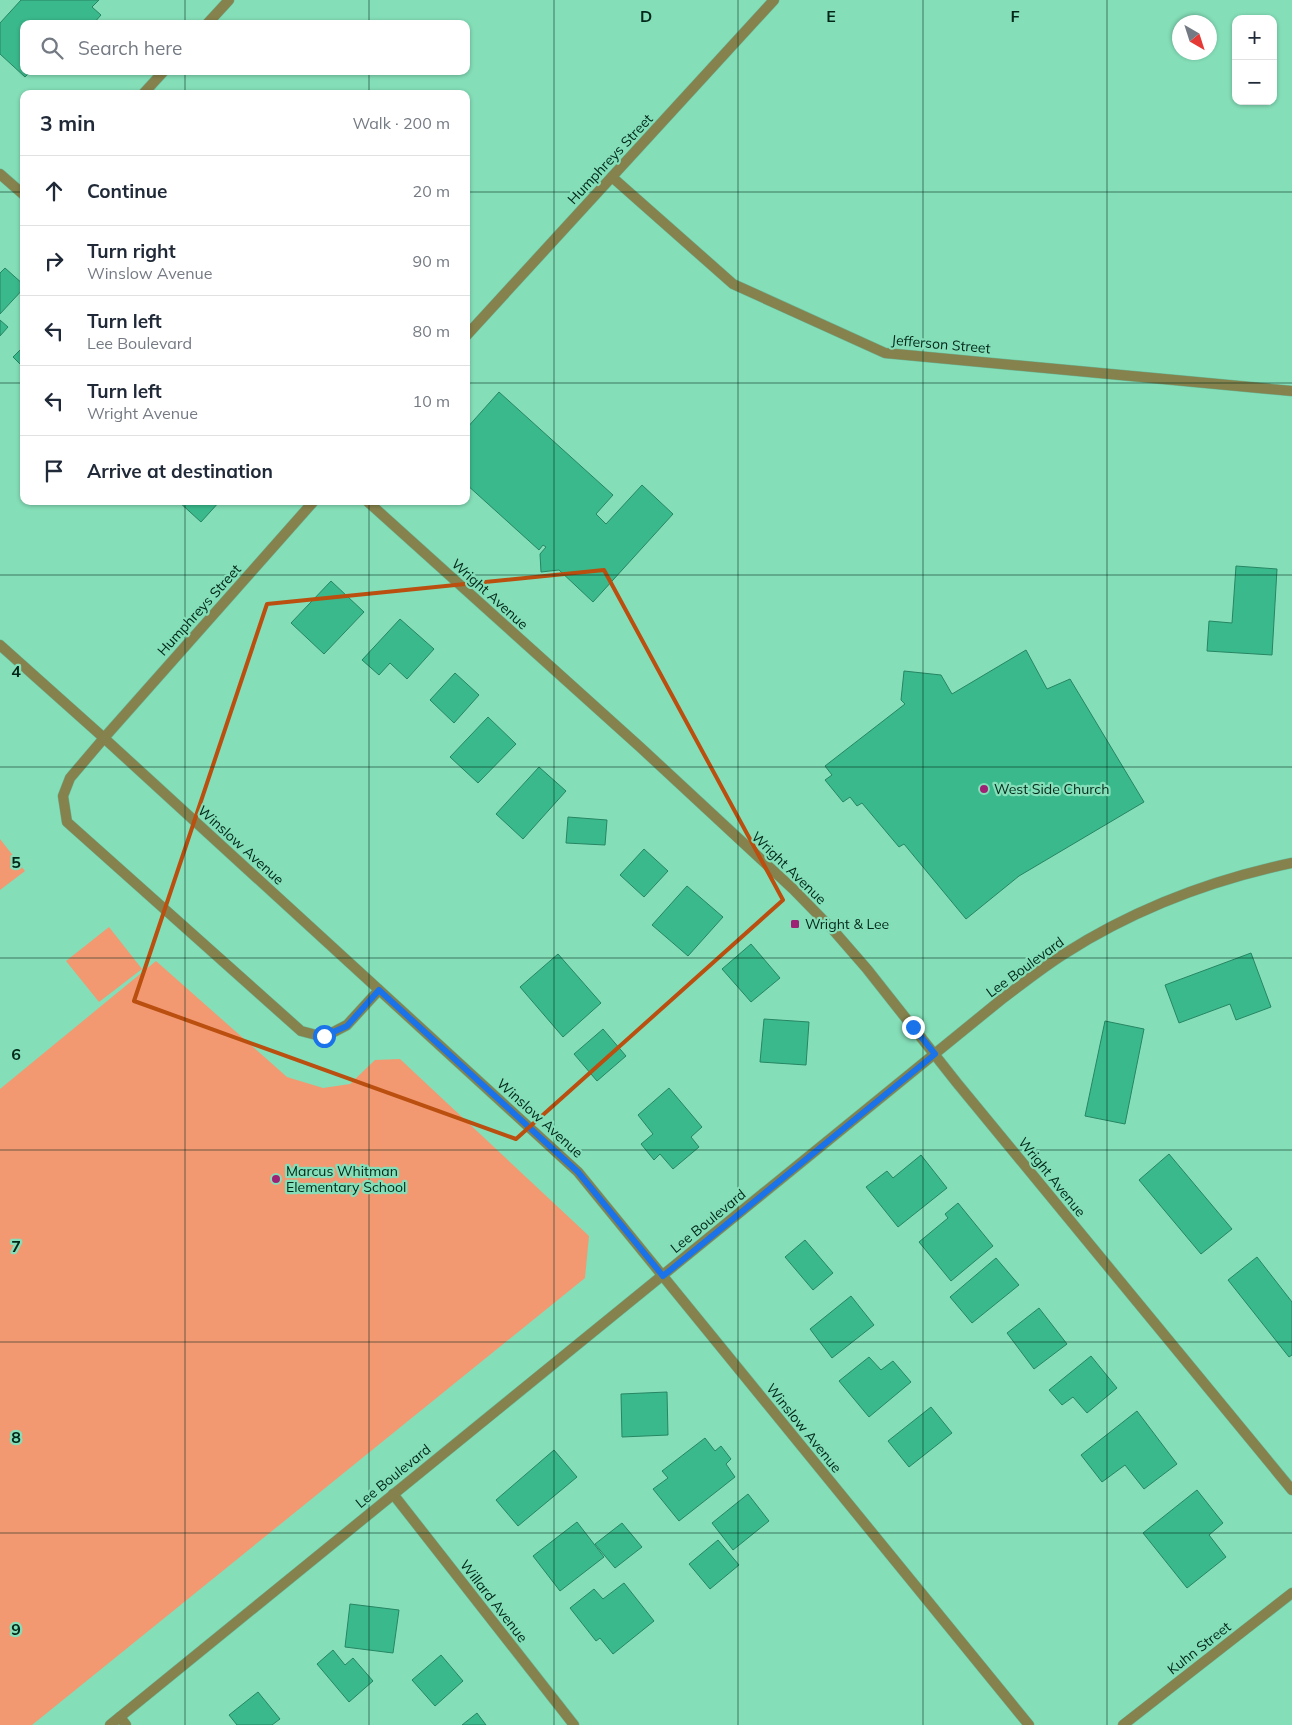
<!DOCTYPE html>
<html lang="en">
<head>
<meta charset="utf-8">
<style>
  body { margin:0; font-family:Mulish,sans-serif; background:#f6f6f7; color:#1f2937 }
  .controls { position:absolute; right:15px; top:15px; display:grid; overflow:hidden; border-radius:10px; box-shadow:0 1px 4px #0004 }
  .controls button { width:45px; height:45px; display:grid; place-items:center; padding:0; border:0; border-bottom:1px solid #e0e1e3; background:#fff; color:#1f2937; font:25px sans-serif }
  .compass { position:absolute; left:1172px; top:15px; width:45px; height:45px; border-radius:50%; background:#fff; box-shadow:0 1px 4px #0004; rotate:141deg }
  .stop { position:absolute; width:15px; height:15px; margin:-11px; border:4px solid #1a73e8; border-radius:50%; background:#fff }
  .stop.end { background:#1a73e8; border-color:#fff; box-shadow:0 1px 5px #0008 }
  .list { margin:0; padding:0; list-style:none }
  h2 { display:flex; justify-content:space-between; align-items:center; height:65px; margin:0; padding:0 20px; font-size:21px }
  h2 small { font-size:16px; font-weight:400; color:#747a83 }
  .list li { display:grid; grid-template-columns:32px 1fr auto; gap:15px; align-items:center; box-sizing:border-box; height:70px; padding:0 20px; border-top:1px solid #e0e1e3 }
  .list b { display:block; font-size:19px; white-space:nowrap }
  .list p { margin:0; font-size:16px; white-space:nowrap; color:#747a83 }
  .list em { font-size:16px; font-style:normal; color:#747a83 }
  .icon { flex:none; width:28px; height:28px; fill:none; stroke:currentColor; stroke-width:2; stroke-linecap:round; stroke-linejoin:round }
  .map { position:relative; flex:none; width:1292px; height:1725px; overflow:hidden }
  .search { position:absolute; background:#fff; box-shadow:0 1px 4px #0004; left:20px; top:20px; width:450px; height:55px; display:flex; align-items:center; gap:12px; box-sizing:border-box; padding:0 18px; border-radius:10px; color:#747a83; font-size:19px }
  .panel { position:absolute; background:#fff; box-shadow:0 1px 4px #0004; left:20px; top:90px; width:450px; height:415px; border-radius:10px }
  .map>svg:first-child { display:block }
  .green { fill:#f29971 }
  .building { fill:#3ab98c; stroke:#268664 }
  .lines { fill:none; stroke-linecap:round; stroke-linejoin:round }
  .service-casing { stroke:#6ab998; stroke-width:11 }
  .minor-casing { stroke:#6ab998; stroke-width:11 }
  .tertiary-casing { stroke:#6ab998; stroke-width:11 }
  .service { stroke:#85824d; stroke-width:10 }
  .minor { stroke:#85824d; stroke-width:10 }
  .tertiary { stroke:#85824d; stroke-width:10 }
  .route { stroke:#1a73e8; stroke-width:6 }
  .marked { fill:none; stroke:#ba4f0f; stroke-width:4; stroke-linejoin:round }
  .grid { fill:none; stroke:#002719; stroke-width:1; stroke-opacity:0.55 }
  .poi-dot { fill:#9f2175; stroke:#84deb8; stroke-width:2 }
  .labels { text-anchor:middle; dominant-baseline:central; stroke-width:4.5; stroke-linejoin:round; paint-order:stroke }
  .street-label { font-size:14px; fill:#002719; stroke:#84deb8 }
  .poi-label { font-size:14px; fill:#002719; stroke:#84deb8; text-anchor:start }
  .grid-label { font-size:16px; text-anchor:middle; font-weight:bold; fill:#002719; stroke:#84deb8; stroke-width:4.5; stroke-linejoin:round; paint-order:stroke }
</style>
</head>
<body>
<div class="map">
<svg width="1292" height="1725" viewBox="0 0 1292 1725">
  <rect width="100%" height="100%" fill="#84deb8"/>
  <!-- green -->
  <g class="green">
    <polygon points="0,839 25,871 0,890"/>
    <polygon points="109,927 142,969 99,1002 66,961"/>
    <polygon points="156,961 287,1077 323,1088 350,1084 375,1060 400,1059 589,1236 585,1278 32,1725 0,1725 0,1089"/>
  </g>
  <!-- building -->
  <g class="building">
    <polygon points="21,0 99,0 92,7 101,15 93,24 24,24 24,71 31,71 25,77 0,54 0,23"/>
    <polygon points="5,268 24,285 24,288 0,314 0,273"/>
    <polygon points="0,320 8,327 0,336"/>
    <polygon points="24,346 24,368 13,357"/>
    <polygon points="499,392 613,495 596,514 606,524 642,485 673,514 593,602 559,570 541,572 540,554 546,547 543,545 539,550 466,484 466,429"/>
    <polygon points="178,501 220,501 201,522"/>
    <polygon points="1236,566 1277,569 1272,655 1207,651 1209,621 1232,623"/>
    <polygon points="331,581 364,612 324,654 291,623"/>
    <polygon points="400,619 434,649 407,679 390,663 379,675 362,660"/>
    <polygon points="1026,650 1047,689 1070,679 1144,802 1019,876 966,919 904,844 899,847 862,803 857,806 850,797 843,802 825,780 832,775 825,766 905,704 901,700 904,671 941,675 952,694"/>
    <polygon points="455,673 479,695 454,723 430,700"/>
    <polygon points="488,717 516,744 478,783 450,757"/>
    <polygon points="539,767 566,791 523,839 496,814"/>
    <polygon points="568,817 607,820 605,845 566,843"/>
    <polygon points="644,849 668,871 644,897 620,875"/>
    <polygon points="687,886 723,917 688,956 652,925"/>
    <polygon points="751,944 780,978 751,1002 722,969"/>
    <polygon points="1251,953 1271,1007 1236,1020 1230,1004 1179,1023 1165,985"/>
    <polygon points="558,954 601,1003 563,1037 520,987"/>
    <polygon points="764,1019 809,1022 806,1065 760,1062"/>
    <polygon points="1105,1021 1144,1029 1125,1124 1085,1116"/>
    <polygon points="603,1029 626,1056 597,1081 574,1054"/>
    <polygon points="669,1088 702,1127 691,1137 699,1147 673,1169 660,1154 654,1160 641,1144 653,1134 638,1115"/>
    <polygon points="1169,1154 1232,1229 1201,1254 1139,1180"/>
    <polygon points="921,1155 947,1188 898,1227 866,1187 887,1171 893,1178"/>
    <polygon points="958,1203 993,1246 951,1281 919,1242 948,1218 945,1214"/>
    <polygon points="805,1240 833,1273 813,1290 785,1257"/>
    <polygon points="1257,1257 1292,1302 1292,1355 1289,1357 1228,1280"/>
    <polygon points="996,1258 1019,1285 972,1323 950,1297"/>
    <polygon points="851,1296 874,1325 832,1358 810,1329"/>
    <polygon points="1039,1308 1067,1344 1034,1369 1007,1333"/>
    <polygon points="1091,1356 1117,1388 1087,1413 1073,1397 1062,1405 1049,1390"/>
    <polygon points="869,1357 881,1370 893,1361 911,1382 869,1417 839,1381"/>
    <polygon points="667,1392 668,1435 622,1437 621,1394"/>
    <polygon points="931,1407 952,1433 909,1467 888,1441"/>
    <polygon points="1137,1411 1177,1464 1144,1489 1125,1465 1102,1482 1081,1455"/>
    <polygon points="705,1438 715,1451 721,1446 731,1459 726,1464 735,1477 679,1521 653,1489 668,1478 662,1471"/>
    <polygon points="554,1450 577,1477 518,1526 496,1500"/>
    <polygon points="1197,1490 1223,1523 1209,1535 1226,1557 1187,1588 1143,1533"/>
    <polygon points="748,1494 769,1521 733,1550 712,1523"/>
    <polygon points="577,1522 604,1557 560,1591 533,1556"/>
    <polygon points="622,1523 642,1547 615,1568 595,1544"/>
    <polygon points="718,1540 739,1565 710,1589 689,1564"/>
    <polygon points="624,1583 654,1621 613,1654 600,1638 596,1641 570,1608 594,1589 603,1599"/>
    <polygon points="350,1604 399,1610 393,1653 345,1647"/>
    <polygon points="333,1650 345,1665 353,1658 373,1681 349,1702 317,1664"/>
    <polygon points="441,1655 463,1681 435,1706 412,1680"/>
    <polygon points="258,1692 280,1719 272,1725 237,1725 229,1715"/>
    <polygon points="477,1713 486,1725 462,1725"/>
  </g>
  <g class="lines">
    <!-- service casing -->
    <g class="service-casing">
      <polyline id="service" points="104,738 70,778 63,796 67,822 301,1031 324,1037 347,1025 379,990"/>
    </g>
    <!-- minor casing -->
    <g class="minor-casing">
      <g id="minor">
        <polyline points="207,24 229,0"/>
        <polyline points="143,94 164,71"/>
        <polyline points="612,177 733,284 885,353 1292,391"/>
        <polyline points="466,336 774,0"/>
        <polyline points="0,645 104,738 578,1172 1029,1725"/>
        <polyline points="104,738 314,501"/>
        <polyline points="393,1494 574,1725"/>
        <polyline points="120,1717 126,1725"/>
        <polyline points="1123,1725 1292,1593"/>
      </g>
    </g>
    <!-- tertiary casing -->
    <g class="tertiary-casing">
      <g id="tertiary">
        <polyline points="0,174 24,195"/>
        <polyline points="367,501 640,747 793,889 834,931 867,969 957,1083 1292,1490"/>
        <path d="M 110,1725 L 1002,999 C 1022,984 1042,968 1064,954 C 1133,910 1211,880 1292,863"/>
      </g>
    </g>
    <!-- service -->
    <use href="#service" class="service"/>
    <!-- minor -->
    <use href="#minor" class="minor"/>
    <!-- tertiary -->
    <use href="#tertiary" class="tertiary"/>
  </g>
  <g class="lines">
    <!-- route -->
    <polyline class="route" points="324,1036 347,1026 379,990 578,1172 663,1276 935,1054 913,1027"/>
  </g>
  <!-- marked area -->
  <path class="marked" d="M 604,570 L 783,900 L 516,1139 L 134,1001 L 267,604 Z"/>
  <!-- grid -->
  <path class="grid" d="M 185,0 L 185,24M 369,0 L 369,24M 554,0 L 554,1725M 738,0 L 738,1725M 923,0 L 923,1725M 1107,0 L 1107,1725M 185,71 L 185,94M 369,71 L 369,94M 0,192 L 24,192M 466,192 L 1292,192M 0,383 L 24,383M 466,383 L 1292,383M 185,501 L 185,1725M 369,501 L 369,1725M 0,575 L 1292,575M 0,767 L 1292,767M 0,958 L 1292,958M 0,1150 L 1292,1150M 0,1342 L 1292,1342M 0,1533 L 1292,1533"/>
  <!-- markers -->
  <g class="poi-dot">
    <circle cx="984" cy="789" r="5"/>
    <rect x="790" y="919" width="10" height="10" rx="2.5"/>
    <circle cx="276" cy="1179" r="5"/>
  </g>
  <g class="labels">
    <!-- street labels -->
    <g class="street-label">
      <text transform="translate(610 159) rotate(-47)">Humphreys Street</text>
      <text transform="translate(941 344) rotate(5)">Jefferson Street</text>
      <text transform="translate(490 594) rotate(42)">Wright Avenue</text>
      <text transform="translate(199 610) rotate(-48)">Humphreys Street</text>
      <text transform="translate(241 845) rotate(42)">Winslow Avenue</text>
      <text transform="translate(789 868) rotate(44)">Wright Avenue</text>
      <text transform="translate(1025 967) rotate(-36)">Lee Boulevard</text>
      <text transform="translate(540 1118) rotate(42)">Winslow Avenue</text>
      <text transform="translate(1052 1177) rotate(51)">Wright Avenue</text>
      <text transform="translate(708 1221) rotate(-39)">Lee Boulevard</text>
      <text transform="translate(804 1428) rotate(51)">Winslow Avenue</text>
      <text transform="translate(393 1476) rotate(-39)">Lee Boulevard</text>
      <text transform="translate(494 1601) rotate(52)">Willard Avenue</text>
      <text transform="translate(1199 1648) rotate(-38)">Kuhn Street</text>
    </g>
    <!-- poi labels -->
    <g class="poi-label">
      <text x="994" y="789">West Side Church</text>
      <text x="805" y="924">Wright &amp; Lee</text>
      <text x="286" y="1171">Marcus Whitman<tspan x="286" dy="16">Elementary School</tspan></text>
    </g>
  </g>
  <g class="grid-label">
    <text x="646" y="22">D</text>
    <text x="831" y="22">E</text>
    <text x="1015" y="22">F</text>
    <text x="16" y="677">4</text>
    <text x="16" y="868">5</text>
    <text x="16" y="1060">6</text>
    <text x="16" y="1252">7</text>
    <text x="16" y="1443">8</text>
    <text x="16" y="1635">9</text>
  </g>
</svg>
<div class="controls">
<button>+</button>
<button>−</button>
</div>
<svg class="compass" viewBox="-18 -18 36 36"><path d="M0-13l5 13h-10z" fill="#e53935"/><path d="M0 13l5-13h-10z" fill="#747a83"/></svg>
<div class="stop" style="left:324px;top:1036px"></div>
<div class="stop end" style="left:913px;top:1027px"></div>
<div class="search"><svg class="icon" aria-label="search" viewBox="0 0 24 24"><circle cx="10" cy="10" r="6"/><path d="M15 15l6 6"/></svg>Search here</div>
<section class="panel">
<h2>3 min<small>Walk · 200 m</small></h2>
<ul class="list">
<li><svg class="icon" aria-label="ahead" viewBox="0 0 24 24"><path d="M12 20V5M6 11l6-6 6 6"/></svg><div><b>Continue</b></div><em>20 m</em></li>
<li><svg class="icon" aria-label="right" viewBox="0 0 24 24"><path d="M7 20v-9h11M14 6l5 5-5 5"/></svg><div><b>Turn right</b><p>Winslow Avenue</p></div><em>90 m</em></li>
<li><svg class="icon" aria-label="left" viewBox="0 0 24 24"><path d="M17 20v-9H6M10 6l-5 5 5 5"/></svg><div><b>Turn left</b><p>Lee Boulevard</p></div><em>80 m</em></li>
<li><svg class="icon" aria-label="left" viewBox="0 0 24 24"><path d="M17 20v-9H6M10 6l-5 5 5 5"/></svg><div><b>Turn left</b><p>Wright Avenue</p></div><em>10 m</em></li>
<li><svg class="icon" aria-label="arrive" viewBox="0 0 24 24"><path d="M6 21V4h12l-3 4 3 4H6"/></svg><div><b>Arrive at destination</b></div></li>
</ul>
</section>
</div>
</body>
</html>
